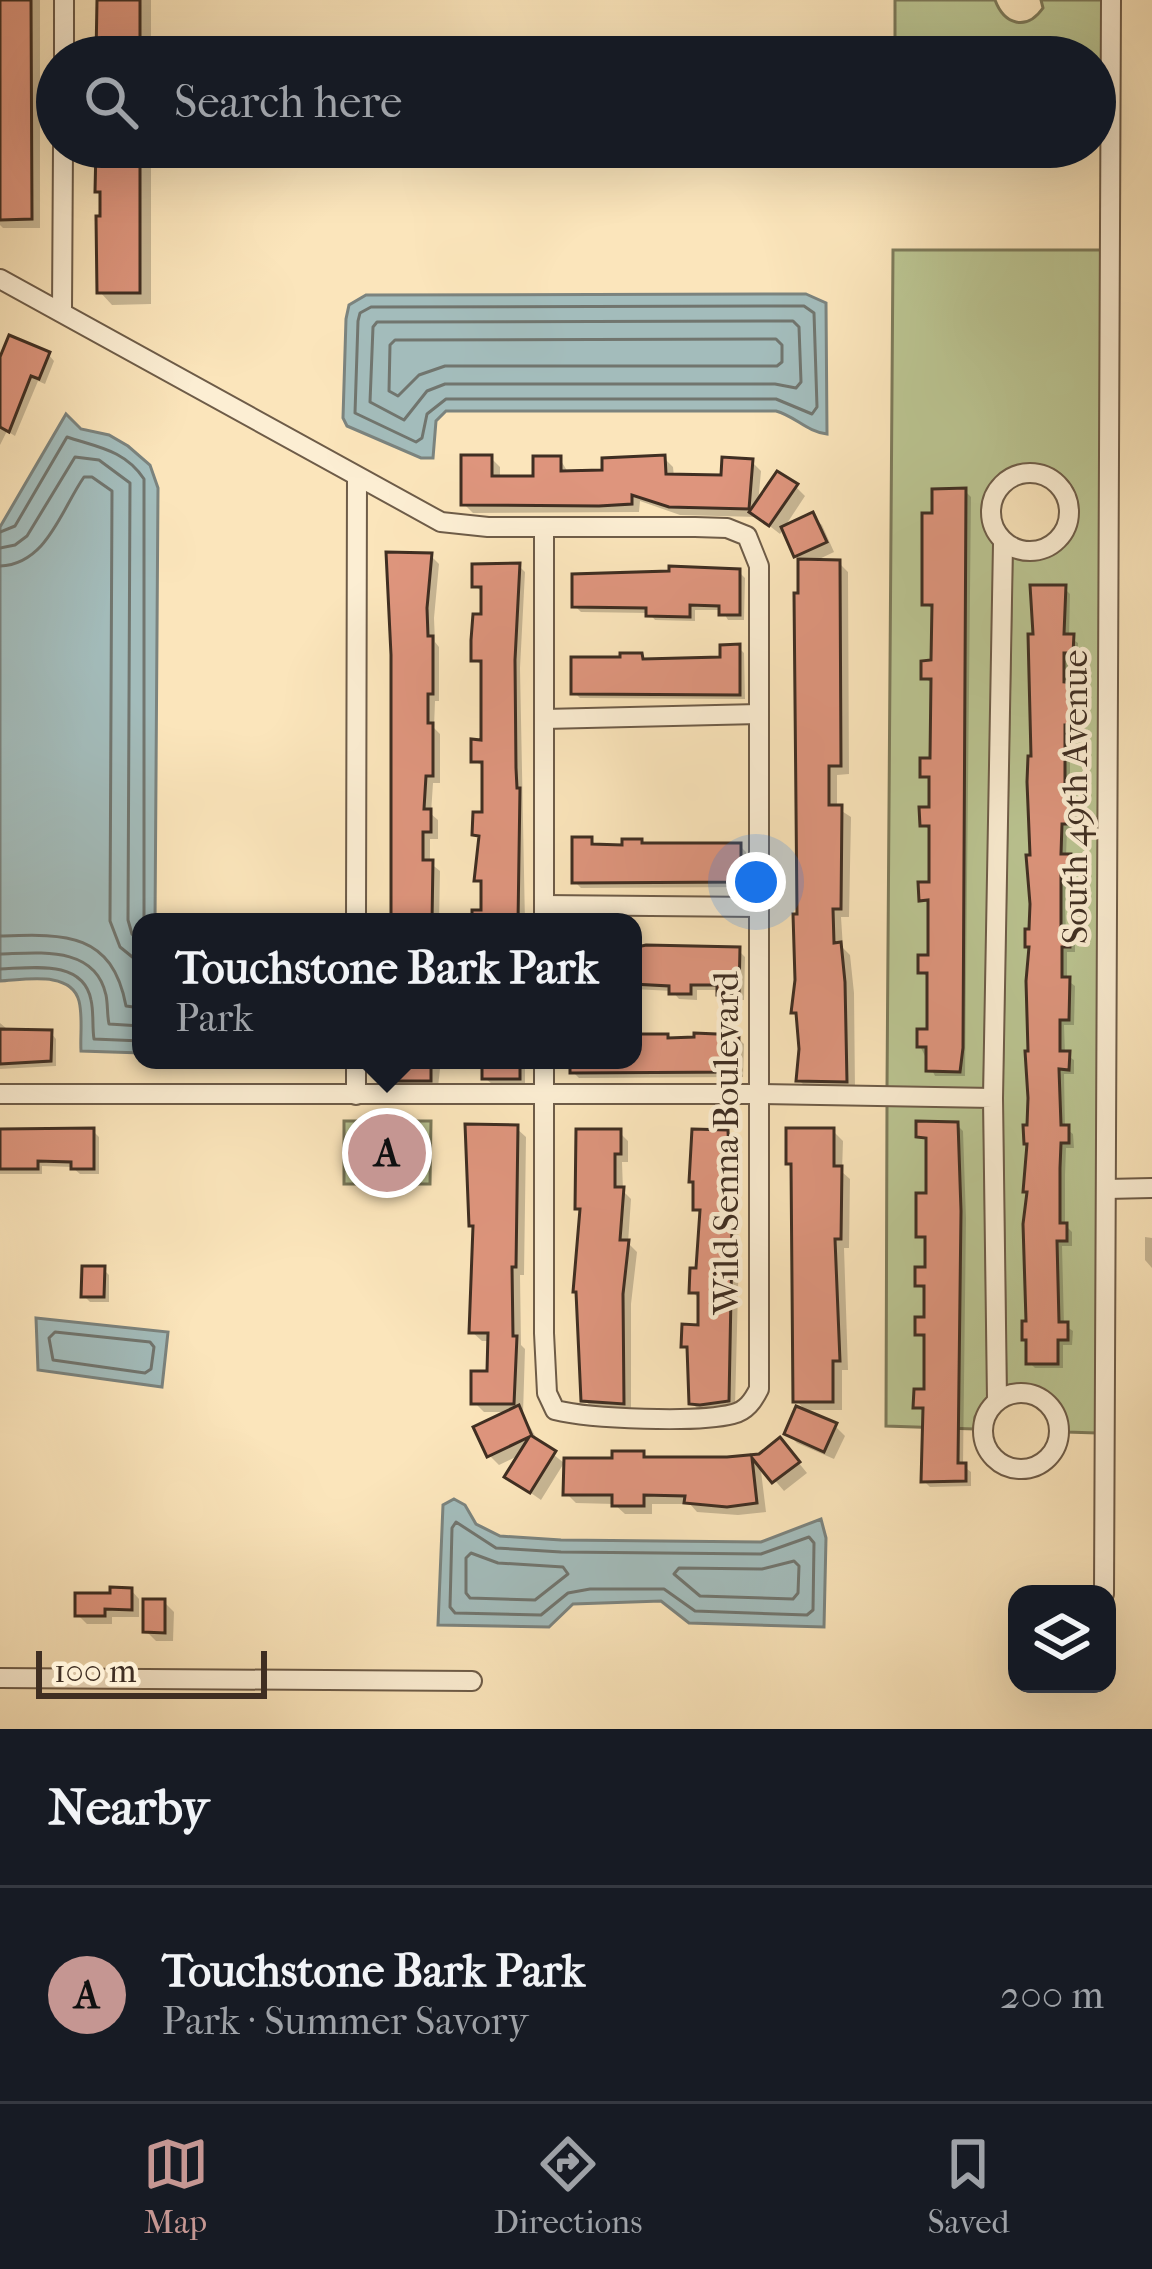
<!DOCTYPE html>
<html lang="en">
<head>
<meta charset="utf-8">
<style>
  body { margin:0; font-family:"IM FELL French Canon",serif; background:#20242c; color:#f1f3f6 }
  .controls { position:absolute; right:36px; bottom:36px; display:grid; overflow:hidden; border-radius:24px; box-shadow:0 12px 48px #0002 }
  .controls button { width:108px; height:108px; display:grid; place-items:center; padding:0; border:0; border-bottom:3px solid #363941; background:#171b24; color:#f1f3f6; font:60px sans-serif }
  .scale { position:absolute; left:36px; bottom:30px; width:231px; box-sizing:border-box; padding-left:12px; border:6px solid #3f2e22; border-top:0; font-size:33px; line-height:42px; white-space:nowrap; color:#3f2e22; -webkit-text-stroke:9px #fceed3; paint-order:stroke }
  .you { position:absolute; left:756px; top:882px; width:42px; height:42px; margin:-30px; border:9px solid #fff; border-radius:50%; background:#1a73e8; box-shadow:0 0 0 18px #1a73e833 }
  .badge { display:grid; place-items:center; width:78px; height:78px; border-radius:50%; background:#c59692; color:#111; font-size:39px; font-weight:700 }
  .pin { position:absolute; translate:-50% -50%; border:6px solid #fff; box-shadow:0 3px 12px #0006 }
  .popup { position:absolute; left:132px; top:913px; width:510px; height:156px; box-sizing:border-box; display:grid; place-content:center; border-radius:24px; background:#171b24; filter:drop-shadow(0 3px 9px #0005); font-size:39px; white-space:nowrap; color:#9ea1a6 }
  .popup b { font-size:45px; color:#f1f3f6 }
  .popup::after { content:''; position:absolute; left:50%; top:100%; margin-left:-24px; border:24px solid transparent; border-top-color:#171b24 }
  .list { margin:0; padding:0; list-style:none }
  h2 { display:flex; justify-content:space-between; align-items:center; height:156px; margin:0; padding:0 48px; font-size:51px }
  h2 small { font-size:39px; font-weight:400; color:#9ea1a6 }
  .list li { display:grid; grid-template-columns:78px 1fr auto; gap:36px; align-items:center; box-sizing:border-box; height:216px; padding:0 48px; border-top:3px solid #363941 }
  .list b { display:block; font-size:45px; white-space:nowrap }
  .list p { margin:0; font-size:39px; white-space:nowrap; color:#9ea1a6 }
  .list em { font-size:39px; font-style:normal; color:#9ea1a6 }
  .icon { flex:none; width:66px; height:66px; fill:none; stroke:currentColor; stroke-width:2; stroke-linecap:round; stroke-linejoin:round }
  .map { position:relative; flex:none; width:1152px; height:1729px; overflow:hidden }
  .search { position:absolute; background:#171b24; box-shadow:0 12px 48px #0002; left:36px; right:36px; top:36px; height:132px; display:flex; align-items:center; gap:30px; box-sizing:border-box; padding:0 42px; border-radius:66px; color:#9ea1a6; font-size:45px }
  .sheet { height:372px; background:#171b24 }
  nav { display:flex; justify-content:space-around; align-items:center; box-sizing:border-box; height:168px; border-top:3px solid #363941; background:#171b24; font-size:33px; color:#9ea1a6 }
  nav a { display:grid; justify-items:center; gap:6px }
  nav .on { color:#c59692 }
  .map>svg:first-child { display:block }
  .green { fill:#bbc592; stroke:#7d7a5a; stroke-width:3 }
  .water { fill:#a3bcbb; stroke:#7b837e; stroke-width:3 }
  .shadow { fill:#0003 }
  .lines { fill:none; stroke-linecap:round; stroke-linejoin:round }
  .shore { stroke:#71756e; stroke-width:3 }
  .building { fill:#de957d; stroke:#3f2e22; stroke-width:3 }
  .minor-casing { stroke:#6e5c48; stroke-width:22 }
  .minor { stroke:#fceed3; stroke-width:18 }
  .labels { text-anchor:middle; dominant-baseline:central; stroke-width:9; stroke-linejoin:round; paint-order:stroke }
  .street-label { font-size:36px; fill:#3f2e22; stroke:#fceed3 }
</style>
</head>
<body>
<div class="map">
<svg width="1152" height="1729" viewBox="0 0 1152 1729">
  <rect width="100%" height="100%" fill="#fbe5bb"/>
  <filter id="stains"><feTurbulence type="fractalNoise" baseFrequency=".00167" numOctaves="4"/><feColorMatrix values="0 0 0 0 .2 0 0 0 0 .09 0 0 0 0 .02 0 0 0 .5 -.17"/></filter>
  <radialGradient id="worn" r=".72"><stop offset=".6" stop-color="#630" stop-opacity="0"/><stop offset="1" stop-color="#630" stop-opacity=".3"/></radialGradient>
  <!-- green -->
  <g class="green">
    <path d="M 895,0 L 995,0 C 1004,24 1026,32 1043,8 L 1041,0 L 1102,0 L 1102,130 L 1095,130 L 1095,57 L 895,57 Z"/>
    <path d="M 893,250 L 1101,250 L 1096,1433 L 1067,1432 C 1065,1396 1039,1382 1006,1386 L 1002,1098 L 1012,555 C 1091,567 1098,469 1033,465 C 1017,464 1002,471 992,484 C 976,504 984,525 995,546 L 984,1090 L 887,1088 Z"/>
    <polygon points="887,1104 984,1106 988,1397 975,1417 974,1429 886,1426"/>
    <polygon points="344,1121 431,1121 430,1184 344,1184"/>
  </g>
  <!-- water -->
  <g class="water">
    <path d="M 806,294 L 826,303 L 827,434 C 807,432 795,416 776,411 L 446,411 L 436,421 L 433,458 L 421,458 L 347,426 L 343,418 L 346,319 L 349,305 L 366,295 Z"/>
    <path d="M 66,414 L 81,429 L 109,435 L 128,446 L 150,465 L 158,488 L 155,922 L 141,922 L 141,1053 L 81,1051 C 80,1036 83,1017 79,1001 C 71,970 24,980 0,981 L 0,527 Z"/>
    <polygon points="36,1318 168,1332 162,1387 38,1370"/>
    <polygon points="454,1499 465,1505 476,1524 500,1536 561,1540 761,1542 821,1519 826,1538 824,1627 689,1623 661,1601 573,1604 549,1627 438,1625 443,1505"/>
  </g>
  <!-- shadow -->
  <g class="shadow">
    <polygon points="0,0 40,0 40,228 3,228 0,225"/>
    <polygon points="101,0 151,0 151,57 99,57"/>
    <polygon points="98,147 151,147 151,304 112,305 100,292 103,196 98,191"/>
    <polygon points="48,354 54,361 45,384 38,381 15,436 7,431 0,445 0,362"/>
    <polygon points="491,458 500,467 500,479 536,479 560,459 569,474 605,473 664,458 673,467 674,477 724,478 752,462 761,471 758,504 796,487 805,496 780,534 758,517 680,515 640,501 639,512 473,513 464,504"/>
    <polygon points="965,491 971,497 965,1076 935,1076 920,1046 930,1032 930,978 921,972 931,958 931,905 922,899 932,885 932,831 923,825 932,810 932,781 923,775 933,761 934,684 924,678 934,663 935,610 925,604 936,516"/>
    <polygon points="812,516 822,525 834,552 813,562 839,563 848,572 849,774 837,775 837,808 851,817 849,917 841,917 843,948 850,955 854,993 855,1090 809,1090 799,1080 799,1017 794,1012 800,916 801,559 797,556"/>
    <polygon points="389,555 431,556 439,564 434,618 435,642 439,647 439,701 435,701 434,728 440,734 440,783 433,783 431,814 438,820 438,839 430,839 430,863 440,871 439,922 393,922"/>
    <polygon points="519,566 525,572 520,668 525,922 475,922 484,913 484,887 477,879 482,841 475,834 485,815 485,767 474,761 484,743 484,666 474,660 484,617 482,592 475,586"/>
    <polygon points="739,572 745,578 744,620 728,620 722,610 695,610 695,621 655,620 649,613 581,612 575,606"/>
    <polygon points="1064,588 1070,594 1069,637 1078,643 1078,657 1069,657 1069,686 1078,692 1078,730 1070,730 1070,784 1077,791 1076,829 1067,829 1066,857 1076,863 1076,877 1066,877 1065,905 1066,932 1075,938 1075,952 1067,952 1067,980 1075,986 1074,1025 1064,1025 1065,1054 1074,1060 1074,1074 1064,1074 1065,1128 1073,1134 1074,1148 1066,1148 1065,1175 1065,1225 1072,1232 1072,1246 1062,1246 1064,1325 1073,1331 1072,1345 1063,1345 1063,1368 1035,1368 1029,1362 1033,858"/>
    <polygon points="738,647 744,653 745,699 580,698 574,692 641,656 648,662 723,660"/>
    <polygon points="591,840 598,847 740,846 746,852 746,887 581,888 575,882"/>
    <polygon points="738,950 745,957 744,1000 726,1000 720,990 697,990 697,1000 679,999 672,991 633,989 633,951"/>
    <polygon points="0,1023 7,1029 51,1033 56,1039 56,1066 0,1069"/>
    <polygon points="633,1036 667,1037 671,1041 738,1038 744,1044 743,1077 579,1078 573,1072 573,1060 633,1060"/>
    <polygon points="394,1060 441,1060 438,1087 402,1087 394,1079"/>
    <polygon points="485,1060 525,1060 525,1084 492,1084 485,1078"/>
    <polygon points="957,1125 963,1131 966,1219 963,1466 971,1472 971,1486 930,1487 924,1481 926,1413 916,1406 927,1392 927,1340 918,1334 927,1320 927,1291 918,1285 927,1270 928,1241 919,1235 929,1196 929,1142 919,1136"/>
    <polygon points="516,1128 526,1137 524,1275 520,1275 521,1345 525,1349 523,1414 539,1443 564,1463 541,1500 508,1477 522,1454 499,1465 490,1456 512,1412 484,1412 474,1402 490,1374 490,1341 482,1341 472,1332"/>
    <polygon points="0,1131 93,1131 99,1137 99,1174 80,1174 72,1167 42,1166 42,1174 0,1174"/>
    <polygon points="833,1131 843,1141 842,1172 850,1179 849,1248 844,1248 848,1370 842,1370 842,1410 805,1410 796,1400 794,1168 789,1163"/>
    <polygon points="619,1132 628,1141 628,1162 622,1162 623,1191 631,1199 628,1243 637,1252 631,1304 631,1411 592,1408 584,1399 582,1212 578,1208"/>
    <polygon points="727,1133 734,1140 739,1251 735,1407 699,1410 692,1403 690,1351 685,1346 701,1328 701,1300 692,1292 699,1271 703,1215 696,1209"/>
    <polygon points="1145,1237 1152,1238 1152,1268 1145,1260"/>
    <polygon points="103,1269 109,1275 109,1302 90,1302 84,1296"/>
    <polygon points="835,1426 845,1436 834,1459 797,1443 787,1433"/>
    <polygon points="789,1451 807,1473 784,1491 760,1463 766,1512 738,1515 697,1512 690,1504 652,1504 652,1514 625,1514 614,1504 576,1503 566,1493 615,1462 642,1454 648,1460 728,1460"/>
    <polygon points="131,1590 139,1599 139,1617 112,1617 112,1624 87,1624 78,1615"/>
    <polygon points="164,1602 174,1612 173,1641 156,1641 146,1631"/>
  </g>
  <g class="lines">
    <!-- shore -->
    <g class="shore">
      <polygon points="804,306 814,313 817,407 812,414 776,399 446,399 427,414 422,438 416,442 355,413 358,321 360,313 371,307"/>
      <polygon points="793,321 799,327 801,382 796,388 775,384 445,384 427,391 404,420 370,402 373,327 377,322"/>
      <polygon points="776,339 782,345 782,362 777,366 445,366 419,375 398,396 389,391 390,345 395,340"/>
      <path d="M 0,532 L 15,526 L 67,437 C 97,447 125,450 144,479 L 144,922"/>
      <polyline points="0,548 15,545 27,536 75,457 99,460 130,483 128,920 132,934 141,944"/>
      <path d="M 0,566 C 47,564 61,510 84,477 L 92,477 L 112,491 L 110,921 L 120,947 L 141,964"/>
      <path d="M 0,936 C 63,934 112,931 126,1006 L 141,1008"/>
      <path d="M 0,954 C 39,953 95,945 106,995 C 108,1005 107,1015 109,1024 L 141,1026"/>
      <path d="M 0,969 C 32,968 83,959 91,1000 C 94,1013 92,1027 94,1039 L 141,1041"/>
      <polygon points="55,1332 150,1342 154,1347 151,1369 145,1373 53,1360 49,1338"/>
      <polygon points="456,1522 496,1548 561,1552 761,1554 809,1537 814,1543 813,1610 807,1615 695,1611 664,1589 590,1589 568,1593 541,1615 455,1613 450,1607 452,1528"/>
      <polygon points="471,1553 498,1563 563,1567 568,1574 535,1600 470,1598 466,1593 466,1558"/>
      <polygon points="794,1561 799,1566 798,1593 793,1599 700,1596 674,1574 679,1568 762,1569"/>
    </g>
  </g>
  <!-- building -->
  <g class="building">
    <polygon points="0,0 31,0 32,219 0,220"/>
    <polygon points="97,0 140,0 140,57 96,57"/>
    <polygon points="96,147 140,147 140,293 97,293 96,216 100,216 100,192 95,192"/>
    <polygon points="9,335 50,352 39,379 31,376 9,432 0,427 0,357"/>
    <polygon points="461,455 492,455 492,476 533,476 533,456 561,456 561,471 602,470 602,458 665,455 666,474 721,475 722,457 753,459 749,509 669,507 632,495 632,504 599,506 461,505"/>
    <polygon points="777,471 798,484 769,526 749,512"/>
    <polygon points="966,488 963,1048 960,1072 926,1071 926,1047 917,1047 917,1029 927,1029 927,973 918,973 918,955 928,955 928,900 919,901 918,882 929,882 929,826 920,826 919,807 929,807 929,777 920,777 920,758 930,758 931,679 921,679 921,661 931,660 932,605 922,605 922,513 932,513 932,489"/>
    <polygon points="813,512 827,542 794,557 781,527"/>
    <polygon points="386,552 432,553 427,608 428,636 433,636 433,694 428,694 428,723 433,723 433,776 426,776 424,809 431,809 431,832 423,832 423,860 433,860 432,922 391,922 391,655"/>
    <polygon points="798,559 840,560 841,766 829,766 829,805 842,805 841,909 833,909 834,943 841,942 845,982 847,1082 796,1081 799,1049 796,1013 791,1013 795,980 793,914 797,914 794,593 798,593"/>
    <polygon points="520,563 515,660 516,768 517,788 520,788 518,922 472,922 472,910 481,910 481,881 474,881 479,836 472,835 473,812 482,812 482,762 471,762 471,739 481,740 481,661 471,661 471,640 473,614 481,614 481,587 472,587 472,564"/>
    <polygon points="669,566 740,569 740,615 719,615 719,606 690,605 690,617 646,616 646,608 572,607 572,574 669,571"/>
    <polygon points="1030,585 1066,585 1064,634 1074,634 1073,653 1064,653 1064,682 1074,683 1073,725 1065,725 1065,782 1072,782 1072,824 1062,824 1061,854 1071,854 1071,873 1061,873 1061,929 1071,929 1070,947 1062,947 1062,977 1070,977 1069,1020 1060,1020 1060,1051 1070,1051 1069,1070 1059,1069 1061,1125 1069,1125 1069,1143 1061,1143 1060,1168 1060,1223 1067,1223 1067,1241 1057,1241 1059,1322 1068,1322 1068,1340 1058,1340 1058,1364 1026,1364 1026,1340 1022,1340 1022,1321 1026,1321 1023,1224 1027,1192 1023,1192 1027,1144 1024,1144 1023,1125 1027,1125 1028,1098 1025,1051 1028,1051 1026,981 1029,947 1025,947 1025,929 1029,929 1030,904 1026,855 1030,855 1027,782 1028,756 1031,756 1028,634 1033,634"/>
    <polygon points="740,644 740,695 571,694 571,657 620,657 620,653 642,653 643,659 720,657 720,645"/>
    <polygon points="572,837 592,837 592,844 622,845 622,839 642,839 642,843 741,843 741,882 572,883"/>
    <polygon points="646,945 740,947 739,995 717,995 717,985 691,985 691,994 669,994 669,986 633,984 633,948"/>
    <polygon points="0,1029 52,1030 51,1061 0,1064"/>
    <polygon points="694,1033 739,1035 738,1072 570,1073 570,1060 633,1060 633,1034 668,1034 668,1038 694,1037"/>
    <polygon points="392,1060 431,1061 431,1081 391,1081"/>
    <rect x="482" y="1060" width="38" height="19"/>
    <polygon points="916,1121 958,1122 961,1211 958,1463 966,1463 966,1481 921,1482 923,1408 913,1408 914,1389 924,1389 924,1335 915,1335 915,1317 924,1317 924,1286 915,1286 915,1267 925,1267 925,1237 916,1237 916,1193 926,1193 926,1138 916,1137"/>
    <polygon points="465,1124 518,1125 516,1267 512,1267 513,1336 517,1336 514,1404 471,1404 471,1371 487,1371 488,1333 469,1333 473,1226 469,1226"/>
    <polygon points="94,1128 94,1169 71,1169 71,1162 38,1161 38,1169 0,1169 0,1129"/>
    <polygon points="786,1128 834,1128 834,1166 842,1166 841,1239 835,1239 840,1361 833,1361 833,1402 793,1402 791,1164 786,1164"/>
    <polygon points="576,1129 621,1129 621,1154 615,1154 615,1187 624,1187 620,1240 629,1240 623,1294 624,1404 581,1401 576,1292 573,1292 580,1209 575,1209"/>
    <polygon points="692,1129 728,1130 732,1242 729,1401 700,1405 689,1404 687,1347 681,1347 682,1324 698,1325 698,1293 689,1293 690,1268 696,1268 700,1210 693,1210 693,1182 689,1182"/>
    <polygon points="82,1266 105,1266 104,1297 81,1297"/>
    <polygon points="519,1405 532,1436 556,1451 530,1493 504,1477 529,1437 487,1457 473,1427"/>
    <polygon points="796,1406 837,1423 824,1452 784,1434"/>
    <polygon points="780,1437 800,1462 772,1483 752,1458 757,1503 727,1507 684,1503 685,1496 644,1495 644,1506 612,1506 612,1495 563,1495 564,1458 612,1458 612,1451 644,1451 644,1457 727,1457 759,1454"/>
    <polygon points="110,1587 132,1588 132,1610 105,1609 105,1616 75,1616 75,1593 110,1593"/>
    <polygon points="143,1599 165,1599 165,1633 143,1632"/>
  </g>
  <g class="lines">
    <!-- minor casing -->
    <g class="minor-casing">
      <g id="minor">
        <polyline points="64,57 64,0"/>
        <path d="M 0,279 L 441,522 L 488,527 L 695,527 L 727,528 L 747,536 L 759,566 L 759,1389 C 753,1401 746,1411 733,1414 C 698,1423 591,1419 555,1410 L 547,1393 L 544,1333 L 544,1060"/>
        <polyline points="62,311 63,147"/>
        <circle cx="1030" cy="512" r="39"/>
        <polyline points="544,527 544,922"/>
        <polyline points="544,719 759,714"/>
        <polyline points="544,905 759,907"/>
        <polyline points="356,922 357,478"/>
        <polyline points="0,1094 759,1094 993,1098 997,1400"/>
        <polyline points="356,1095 356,1060"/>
        <polyline points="993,1098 1003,544"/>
        <polyline points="1106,1189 1152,1188"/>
        <circle cx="1021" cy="1431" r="38"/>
        <polyline points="1104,1594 1111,0"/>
        <polyline points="0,1678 472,1681"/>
      </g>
    </g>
    <!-- minor -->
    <use href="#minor" class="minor"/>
  </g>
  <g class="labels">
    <!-- street labels -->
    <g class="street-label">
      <text transform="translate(1075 797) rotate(-90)">South 49th Avenue</text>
      <text transform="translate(726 1143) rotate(-90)">Wild Senna Boulevard</text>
    </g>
  </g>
  <rect width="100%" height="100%" filter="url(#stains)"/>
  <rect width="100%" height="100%" fill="url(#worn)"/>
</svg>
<div class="controls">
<button><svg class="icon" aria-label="layers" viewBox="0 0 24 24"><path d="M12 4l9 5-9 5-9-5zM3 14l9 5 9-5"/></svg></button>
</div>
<div class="scale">100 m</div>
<div class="you"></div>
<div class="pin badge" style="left:387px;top:1153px">A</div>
<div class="popup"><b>Touchstone Bark Park</b>Park</div>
<div class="search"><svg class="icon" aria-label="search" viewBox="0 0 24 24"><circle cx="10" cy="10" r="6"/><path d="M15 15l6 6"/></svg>Search here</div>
</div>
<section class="sheet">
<h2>Nearby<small></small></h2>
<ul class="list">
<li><span class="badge">A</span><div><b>Touchstone Bark Park</b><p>Park · Summer Savory</p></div><em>200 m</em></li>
</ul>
</section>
<nav>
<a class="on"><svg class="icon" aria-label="map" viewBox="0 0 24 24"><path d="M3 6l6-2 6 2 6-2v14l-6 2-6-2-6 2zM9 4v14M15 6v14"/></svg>Map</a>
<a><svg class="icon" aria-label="directions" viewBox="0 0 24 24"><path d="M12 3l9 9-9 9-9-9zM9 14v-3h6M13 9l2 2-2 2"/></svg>Directions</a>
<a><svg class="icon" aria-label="saved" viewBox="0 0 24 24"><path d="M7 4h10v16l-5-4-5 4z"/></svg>Saved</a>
</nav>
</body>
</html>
